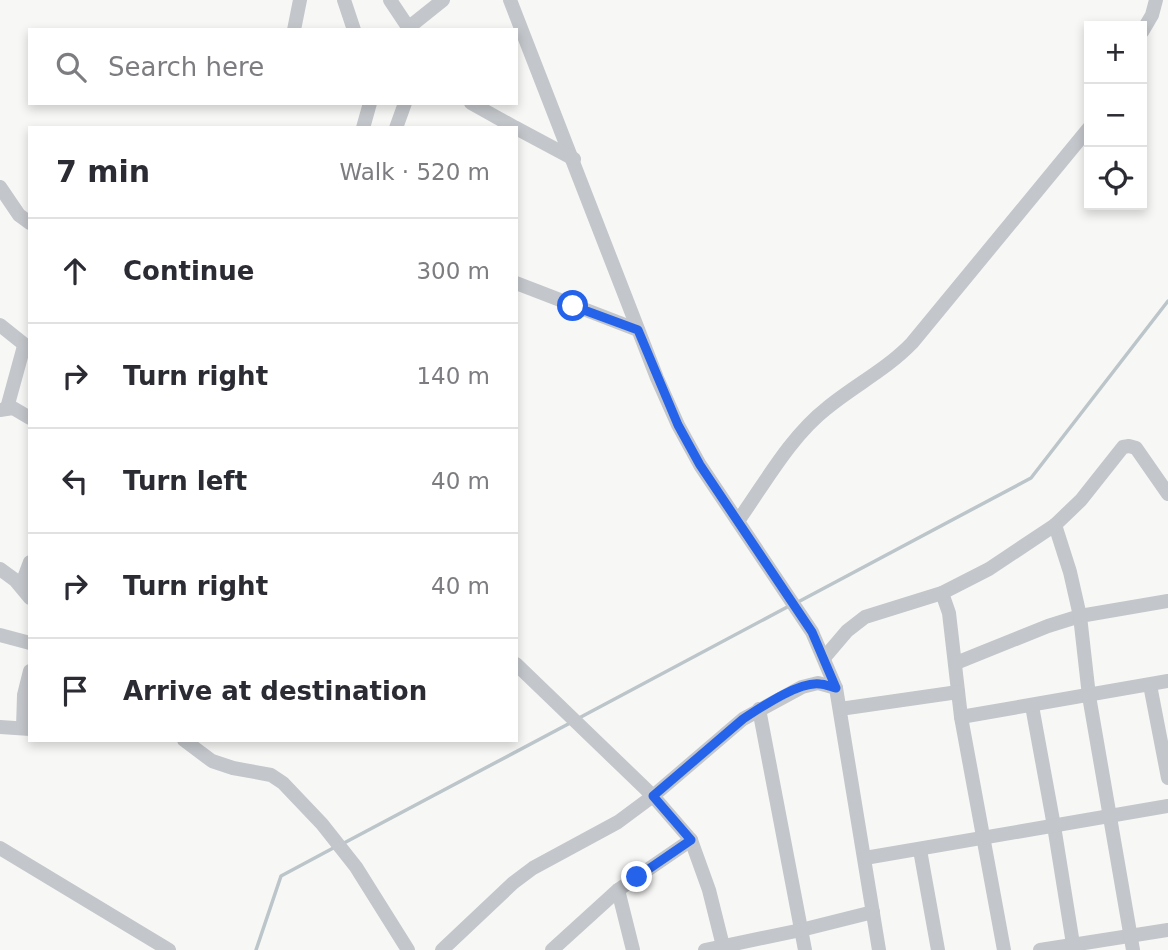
<!DOCTYPE html>
<html lang="en">
<head>
<meta charset="utf-8">
<style>
  body { margin:0; font-family:"DejaVu Sans",sans-serif; background:#f2f2f3; color:#2b2b33 }
  .controls { position:absolute; right:21px; top:21px; display:grid; overflow:hidden; border-radius:0px; box-shadow:0 4px 10px #0003 }
  .controls button { width:63px; height:63px; display:grid; place-items:center; padding:0; border:0; border-bottom:2px solid #e1e1e2; background:#fff; color:#2b2b33; font:35px sans-serif }
  .stop { position:absolute; width:21px; height:21px; margin:-16px; border:5px solid #2563eb; border-radius:50%; background:#fff }
  .stop.end { background:#2563eb; border-color:#fff; box-shadow:0 2px 7px #0008 }
  .list { margin:0; padding:0; list-style:none }
  h2 { display:flex; justify-content:space-between; align-items:center; height:91px; margin:0; padding:0 28px; font-size:30px }
  h2 small { font-size:23px; font-weight:400; color:#7c7c81 }
  .list li { display:grid; grid-template-columns:46px 1fr auto; gap:21px; align-items:center; box-sizing:border-box; height:105px; padding:0 28px; border-top:2px solid #e1e1e2 }
  .list b { display:block; font-size:26px; white-space:nowrap }
  .list em { font-size:23px; font-style:normal; color:#7c7c81 }
  .icon { flex:none; width:38px; height:38px; fill:none; stroke:currentColor; stroke-width:2; stroke-linecap:round; stroke-linejoin:round }
  .map { position:relative; flex:none; width:1168px; height:950px; overflow:hidden }
  .search { position:absolute; background:#fff; box-shadow:0 4px 10px #0003; left:28px; top:28px; width:490px; height:77px; display:flex; align-items:center; gap:18px; box-sizing:border-box; padding:0 24px; border-radius:0px; color:#7c7c81; font-size:26px }
  .panel { position:absolute; background:#fff; box-shadow:0 4px 10px #0003; left:28px; top:126px; width:490px; height:616px; border-radius:0px }
  .map>svg:first-child { display:block }
  .lines { fill:none; stroke-linecap:round; stroke-linejoin:round }
  .stream { stroke:#bbc5ca; stroke-width:3.5 }
  .minor { stroke:#c3c6ca; stroke-width:14 }
  .route { stroke:#2563eb; stroke-width:9 }
</style>
</head>
<body>
<div class="map">
<svg width="1168" height="950" viewBox="0 0 1168 950">
  <rect width="100%" height="100%" fill="#f7f8f5"/>
  <g class="lines">
    <!-- stream -->
    <g class="stream">
      <polyline points="798,602 1031,478 1168,301"/>
      <polyline points="579,718 791,605"/>
      <polyline points="344,843 572,722"/>
      <polyline points="256,950 281,876 337,846"/>
    </g>
    <!-- minor -->
    <g class="minor">
      <polyline points="344,0 354,30"/>
      <polyline points="390,0 410,30"/>
      <polyline points="510,0 657,378 678,425 700,465 812,632 836,688 879,950"/>
      <polyline points="408,28 443,0"/>
      <polyline points="294,30 300,0"/>
      <polyline points="1142,32 1152,15 1156,0"/>
      <polyline points="471,103 516,128"/>
      <polyline points="363,128 370,103"/>
      <polyline points="396,128 405,103"/>
      <polyline points="516,128 574,159"/>
      <polyline points="0,187 19,215 30,223"/>
      <polyline points="516,283 638,330"/>
      <polyline points="0,325 30,349"/>
      <polyline points="7,408 24,346"/>
      <polyline points="0,410 13,408 30,418"/>
      <path d="M 738,521 C 765,483 790,437 827,408 C 855,385 887,369 912,343 L 1089,128"/>
      <polyline points="0,569 15,580 30,598"/>
      <polyline points="21,586 30,562"/>
      <polyline points="942,593 949,613 961,717 1004,950"/>
      <polyline points="0,635 30,643"/>
      <polyline points="824,658 847,631 865,617 942,593 989,569 1055,525 1081,500 1123,447 1129,446 1136,448 1168,494"/>
      <polyline points="956,663 1048,626 1080,616 1070,572 1055,525"/>
      <polyline points="516,664 653,796 691,840 709,890 724,950"/>
      <polyline points="1150,685 1168,778"/>
      <polyline points="1032,706 1054,826 1074,950"/>
      <polyline points="759,709 805,950"/>
      <polyline points="840,709 958,692"/>
      <polyline points="961,717 1168,681"/>
      <polyline points="0,727 30,729"/>
      <polyline points="23,728 24,695 30,671"/>
      <polyline points="184,740 212,761 233,768 271,775 283,783 322,824 356,867 408,950"/>
      <polyline points="0,848 169,950"/>
      <polyline points="920,850 938,950"/>
      <polyline points="865,858 1168,806"/>
      <polyline points="618,890 633,950"/>
      <polyline points="442,950 513,883 533,868 618,822 653,796 743,719 802,687 818,683 836,688"/>
      <polyline points="552,950 618,890 691,840"/>
      <polyline points="705,950 801,930 873,912"/>
      <polyline points="1040,950 1168,930"/>
      <polyline points="1133,950 1089,696 1080,616 1168,601"/>
    </g>
  </g>
  <g class="lines">
    <!-- route -->
    <path class="route" d="M 573,306 L 638,330 L 678,425 L 700,465 L 812,632 L 836,688 C 831,687 825,684 820,684 C 799,681 760,708 743,719 L 653,796 L 691,840 L 637,877"/>
  </g>
</svg>
<div class="controls">
<button>+</button>
<button>−</button>
<button><svg class="icon" aria-label="locate" viewBox="0 0 24 24"><circle cx="12" cy="12" r="6"/><path d="M12 2v4M12 18v4M2 12h4M18 12h4"/></svg></button>
</div>
<div class="stop" style="left:573px;top:306px"></div>
<div class="stop end" style="left:637px;top:877px"></div>
<div class="search"><svg class="icon" aria-label="search" viewBox="0 0 24 24"><circle cx="10" cy="10" r="6"/><path d="M15 15l6 6"/></svg>Search here</div>
<section class="panel">
<h2>7 min<small>Walk · 520 m</small></h2>
<ul class="list">
<li><svg class="icon" aria-label="ahead" viewBox="0 0 24 24"><path d="M12 20V5M6 11l6-6 6 6"/></svg><div><b>Continue</b></div><em>300 m</em></li>
<li><svg class="icon" aria-label="right" viewBox="0 0 24 24"><path d="M7 20v-9h11M14 6l5 5-5 5"/></svg><div><b>Turn right</b></div><em>140 m</em></li>
<li><svg class="icon" aria-label="left" viewBox="0 0 24 24"><path d="M17 20v-9H6M10 6l-5 5 5 5"/></svg><div><b>Turn left</b></div><em>40 m</em></li>
<li><svg class="icon" aria-label="right" viewBox="0 0 24 24"><path d="M7 20v-9h11M14 6l5 5-5 5"/></svg><div><b>Turn right</b></div><em>40 m</em></li>
<li><svg class="icon" aria-label="arrive" viewBox="0 0 24 24"><path d="M6 21V4h12l-3 4 3 4H6"/></svg><div><b>Arrive at destination</b></div></li>
</ul>
</section>
</div>
</body>
</html>
